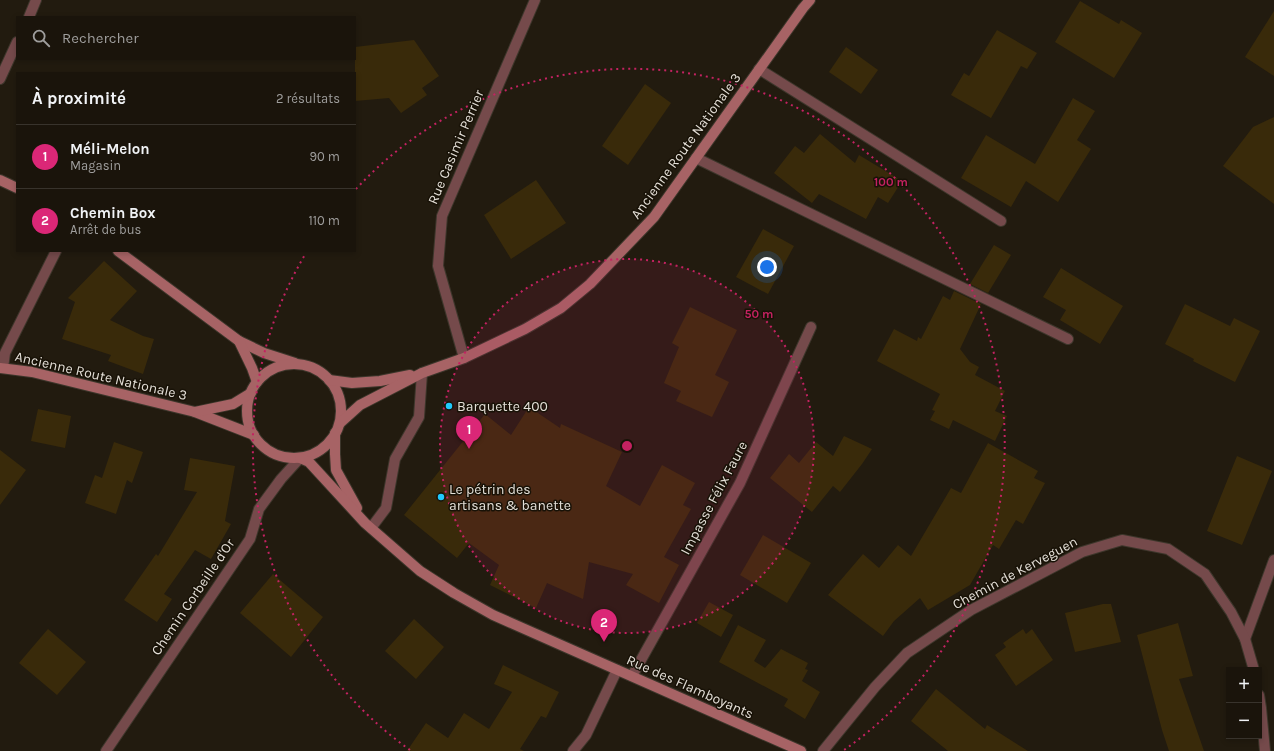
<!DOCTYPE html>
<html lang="fr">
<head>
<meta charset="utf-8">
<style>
  body { margin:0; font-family:Karla,sans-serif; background:#231d14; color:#f1f3f6 }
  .controls { position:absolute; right:12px; bottom:12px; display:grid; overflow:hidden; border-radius:0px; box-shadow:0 2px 6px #0003 }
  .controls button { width:36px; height:36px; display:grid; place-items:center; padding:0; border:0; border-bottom:1px solid #38332c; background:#1a140b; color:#f1f3f6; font:20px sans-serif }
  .you { position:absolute; left:767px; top:267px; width:14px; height:14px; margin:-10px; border:3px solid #fff; border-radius:50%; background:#1a73e8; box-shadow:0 0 0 6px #1a73e833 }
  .badge { display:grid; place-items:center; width:26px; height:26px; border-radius:50%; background:#db2777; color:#fff; font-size:13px; font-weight:700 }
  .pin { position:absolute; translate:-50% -33px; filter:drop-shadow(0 1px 2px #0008) }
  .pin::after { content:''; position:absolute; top:21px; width:14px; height:12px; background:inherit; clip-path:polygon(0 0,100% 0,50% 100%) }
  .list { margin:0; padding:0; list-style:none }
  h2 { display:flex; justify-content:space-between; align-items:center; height:52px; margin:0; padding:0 16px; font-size:17px }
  h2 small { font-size:13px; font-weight:400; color:#9f9e9d }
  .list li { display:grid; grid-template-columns:26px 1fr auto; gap:12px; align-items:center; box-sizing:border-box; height:64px; padding:0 16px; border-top:1px solid #38332c }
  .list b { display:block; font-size:15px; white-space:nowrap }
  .list p { margin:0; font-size:13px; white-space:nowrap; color:#9f9e9d }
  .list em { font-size:13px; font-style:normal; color:#9f9e9d }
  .icon { flex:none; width:22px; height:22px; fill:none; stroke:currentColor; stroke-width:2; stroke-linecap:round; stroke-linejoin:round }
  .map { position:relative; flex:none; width:1274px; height:751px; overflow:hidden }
  .search { position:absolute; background:#1a140b; box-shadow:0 2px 6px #0003; left:16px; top:16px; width:340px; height:44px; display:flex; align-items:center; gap:10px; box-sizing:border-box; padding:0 14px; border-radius:0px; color:#9f9e9d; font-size:15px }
  .panel { position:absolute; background:#1a140b; box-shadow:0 2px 6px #0003; left:16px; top:72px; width:340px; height:180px; border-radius:0px }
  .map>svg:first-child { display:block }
  .building { fill:#392a0a }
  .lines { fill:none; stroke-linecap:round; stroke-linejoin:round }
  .lane-casing { stroke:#3d362b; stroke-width:12 }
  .street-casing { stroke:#3d362b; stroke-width:12 }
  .secondary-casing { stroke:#3d362b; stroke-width:12 }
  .lane { stroke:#754a4b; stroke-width:10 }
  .street { stroke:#754a4b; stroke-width:10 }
  .secondary { stroke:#a76365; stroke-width:10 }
  .ring { fill:none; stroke:#c42261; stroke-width:2; stroke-dasharray:2 4 }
  .poi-dot { fill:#20c9fd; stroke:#181207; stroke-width:1.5 }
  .labels { text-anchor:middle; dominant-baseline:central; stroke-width:3; stroke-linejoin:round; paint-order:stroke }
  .street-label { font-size:14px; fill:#e4dfd7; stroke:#181207 }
  .poi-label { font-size:14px; fill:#e4dfd7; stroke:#181207; text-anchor:start }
  .centre { fill:#c42261; stroke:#181207; stroke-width:2 }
  .ring-label { font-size:12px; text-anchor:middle; font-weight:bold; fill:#c42261; stroke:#181207; stroke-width:3; stroke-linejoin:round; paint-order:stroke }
</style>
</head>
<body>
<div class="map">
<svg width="1274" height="751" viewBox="0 0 1274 751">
  <rect width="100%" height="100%" fill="#221b0f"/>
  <!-- building -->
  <g class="building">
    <polygon points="1080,1 1119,24 1121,20 1142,33 1114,78 1055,42"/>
    <polygon points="1274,11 1274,76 1245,57"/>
    <polygon points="997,30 1037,53 1027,69 1021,66 991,118 951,95 964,73 969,76"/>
    <polygon points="414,40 439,76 422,88 427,95 401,113 389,98 355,101 355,47"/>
    <polygon points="846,47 878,70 861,94 829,72"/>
    <polygon points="645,84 671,103 628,165 602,146"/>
    <polygon points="1073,98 1095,111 1077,140 1091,149 1058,202 1026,181 1011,207 961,178 986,135 1035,164"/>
    <polygon points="1274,117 1274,204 1223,166 1253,127"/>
    <polygon points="820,134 855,163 859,155 902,181 888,203 878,197 866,219 819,194 812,203 774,173 795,146 804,153"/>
    <polygon points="536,180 566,223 511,259 484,215"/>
    <polygon points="763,229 794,246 768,294 736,277"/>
    <polygon points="994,245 1011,255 988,293 970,284"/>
    <polygon points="104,261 137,291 110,320 143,336 154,339 143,374 108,361 111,355 62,339 75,302 68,298"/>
    <polygon points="1061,268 1123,306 1100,344 1060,320 1066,310 1043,297"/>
    <polygon points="954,291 981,304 960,349 970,362 979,367 975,375 1005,391 995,411 1007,416 995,441 953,420 949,429 930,420 935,411 932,410 940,394 877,361 894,329 917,341 918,337 921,339 943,296 950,300"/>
    <polygon points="1185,304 1230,326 1234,318 1260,331 1235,382 1193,361 1194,359 1165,344"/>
    <polygon points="690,307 737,330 715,375 729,382 712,417 676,401 681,391 664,383 679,347 672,343"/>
    <polygon points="529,407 560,428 561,424 622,452 606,486 640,506 662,465 695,483 683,505 691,509 664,557 679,565 659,603 626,585 633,574 589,562 583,599 547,583 536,608 490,585 499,565 469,543 457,558 404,515 485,414 511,435"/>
    <polygon points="38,409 71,416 65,448 31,441"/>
    <polygon points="844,436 872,449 862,464 840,492 833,486 812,512 770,478 789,454 799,463 816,442 833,456"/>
    <polygon points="114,442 143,452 132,483 127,480 116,514 85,503 95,475 102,478"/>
    <polygon points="988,443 1038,471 1034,478 1045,483 1023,524 1016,520 999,549 993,545 970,585 928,610 920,598 894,621 883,636 828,595 863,554 879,568 898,545 911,556 951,488 961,493"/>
    <polygon points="0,450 26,470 0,505"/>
    <polygon points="1237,456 1272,471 1242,545 1207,531"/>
    <polygon points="190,458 235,466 225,521 231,524 211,559 195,550 164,594 172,599 157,622 124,600 156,554 158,556 197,492 184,490"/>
    <polygon points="763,535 811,563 787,603 740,575"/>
    <polygon points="273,574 323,617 291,657 240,613"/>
    <polygon points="709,602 733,615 721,637 697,623"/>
    <polygon points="1103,604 1111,604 1121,642 1075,652 1065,613"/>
    <polygon points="414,619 444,647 416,679 385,651"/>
    <polygon points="1178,623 1193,676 1179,679 1204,751 1169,751 1162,730 1137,635"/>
    <polygon points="738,625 766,640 754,661 765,668 781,649 808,663 805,669 808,670 802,681 820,692 805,719 784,706 788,699 719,662"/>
    <polygon points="48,629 86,662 57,695 19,663"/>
    <polygon points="1023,629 1026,634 1032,629 1053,660 1016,686 995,655 1006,647 1003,643"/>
    <polygon points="503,665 559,692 546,718 541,716 520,749 524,751 407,751 426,723 448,738 464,713 489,729 512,692 494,684"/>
    <polygon points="936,689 985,729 987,725 1028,751 948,751 911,721"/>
  </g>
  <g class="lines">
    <!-- lane casing -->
    <g class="lane-casing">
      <polyline id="lane" points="371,528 386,508 395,459 419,417 422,373"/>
    </g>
    <!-- street casing -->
    <g class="street-casing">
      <g id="street">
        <polyline points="29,17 36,0"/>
        <polyline points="759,69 1001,221"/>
        <polyline points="0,79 17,42"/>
        <polyline points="696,158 1068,339"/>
        <polyline points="464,358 438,266 442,216 535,0"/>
        <polyline points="3,368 5,353 56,251"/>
        <polyline points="1245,639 1274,560"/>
        <polyline points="632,676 740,483 811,327"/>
        <polyline points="1259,695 1261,708 1265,751"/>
        <polyline points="106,751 250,539 259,509 281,479 300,458"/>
        <polyline points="573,751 586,735 617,670"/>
        <polyline points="823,751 875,687 907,653 971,610 1082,552 1122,540 1168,549 1205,574 1231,612 1245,639 1254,670"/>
      </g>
    </g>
    <!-- secondary casing -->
    <g class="secondary-casing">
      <g id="secondary">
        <polyline points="0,180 17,188"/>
        <polyline points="118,251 239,341 264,353 295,363"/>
        <polyline points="239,341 252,368 257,382"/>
        <circle cx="294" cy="411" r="47"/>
        <polyline points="0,368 32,372 195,412 254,435"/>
        <polyline points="329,380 352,383 380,381 410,375"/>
        <polyline points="195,412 233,404 251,393"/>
        <polyline points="340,423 360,405 422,373 464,358 525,329 561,308 590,284 654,217 803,8 810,0"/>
        <polyline points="335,433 335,454 336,470 357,508"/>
        <polyline points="300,458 309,462 365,523 420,571 454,593 493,615 801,751"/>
      </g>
    </g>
    <!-- lane -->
    <use href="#lane" class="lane"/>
    <!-- street -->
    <use href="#street" class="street"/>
    <!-- secondary -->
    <use href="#secondary" class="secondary"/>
  </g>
  <!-- distance rings -->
  <circle cx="627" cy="446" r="187" fill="#c42261" fill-opacity=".12"/>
  <g class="ring">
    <circle cx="627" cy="446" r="187"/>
    <path d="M410 750A374 374 0 0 1 306 253M356 189A374 374 0 1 1 844 750"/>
  </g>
  <!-- markers -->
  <g class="poi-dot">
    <circle cx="449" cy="406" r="4"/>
    <circle cx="441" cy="497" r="4"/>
  </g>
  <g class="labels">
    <!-- street labels -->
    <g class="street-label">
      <text transform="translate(686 146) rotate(-54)">Ancienne Route Nationale 3</text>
      <text transform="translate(456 147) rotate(-67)">Rue Casimir Perrier</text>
      <text transform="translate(101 376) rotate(13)">Ancienne Route Nationale 3</text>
      <text transform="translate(714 498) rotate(-62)">Impasse Félix Faure</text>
      <text transform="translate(1015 573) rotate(-28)">Chemin de Kerveguen</text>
      <text transform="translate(193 597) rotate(-56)">Chemin Corbeille d'Or</text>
      <text transform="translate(690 687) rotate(24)">Rue des Flamboyants</text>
    </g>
    <!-- poi labels -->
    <g class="poi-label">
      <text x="457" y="406">Barquette 400</text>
      <text x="449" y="489">Le pétrin des<tspan x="449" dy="16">artisans &amp; banette</tspan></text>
    </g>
  </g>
  <circle cx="627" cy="446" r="6" class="centre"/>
  <g class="ring-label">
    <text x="891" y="186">100 m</text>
    <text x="759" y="318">50 m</text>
  </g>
</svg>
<div class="controls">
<button>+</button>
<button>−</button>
</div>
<div class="you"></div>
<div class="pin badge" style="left:469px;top:449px">1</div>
<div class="pin badge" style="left:604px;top:642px">2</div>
<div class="search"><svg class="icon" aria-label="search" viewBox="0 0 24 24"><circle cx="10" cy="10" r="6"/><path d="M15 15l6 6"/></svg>Rechercher</div>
<section class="panel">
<h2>À proximité<small>2 résultats</small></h2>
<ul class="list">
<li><span class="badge">1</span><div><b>Méli-Melon</b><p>Magasin</p></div><em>90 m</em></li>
<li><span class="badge">2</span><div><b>Chemin Box</b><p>Arrêt de bus</p></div><em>110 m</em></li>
</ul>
</section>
</div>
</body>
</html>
